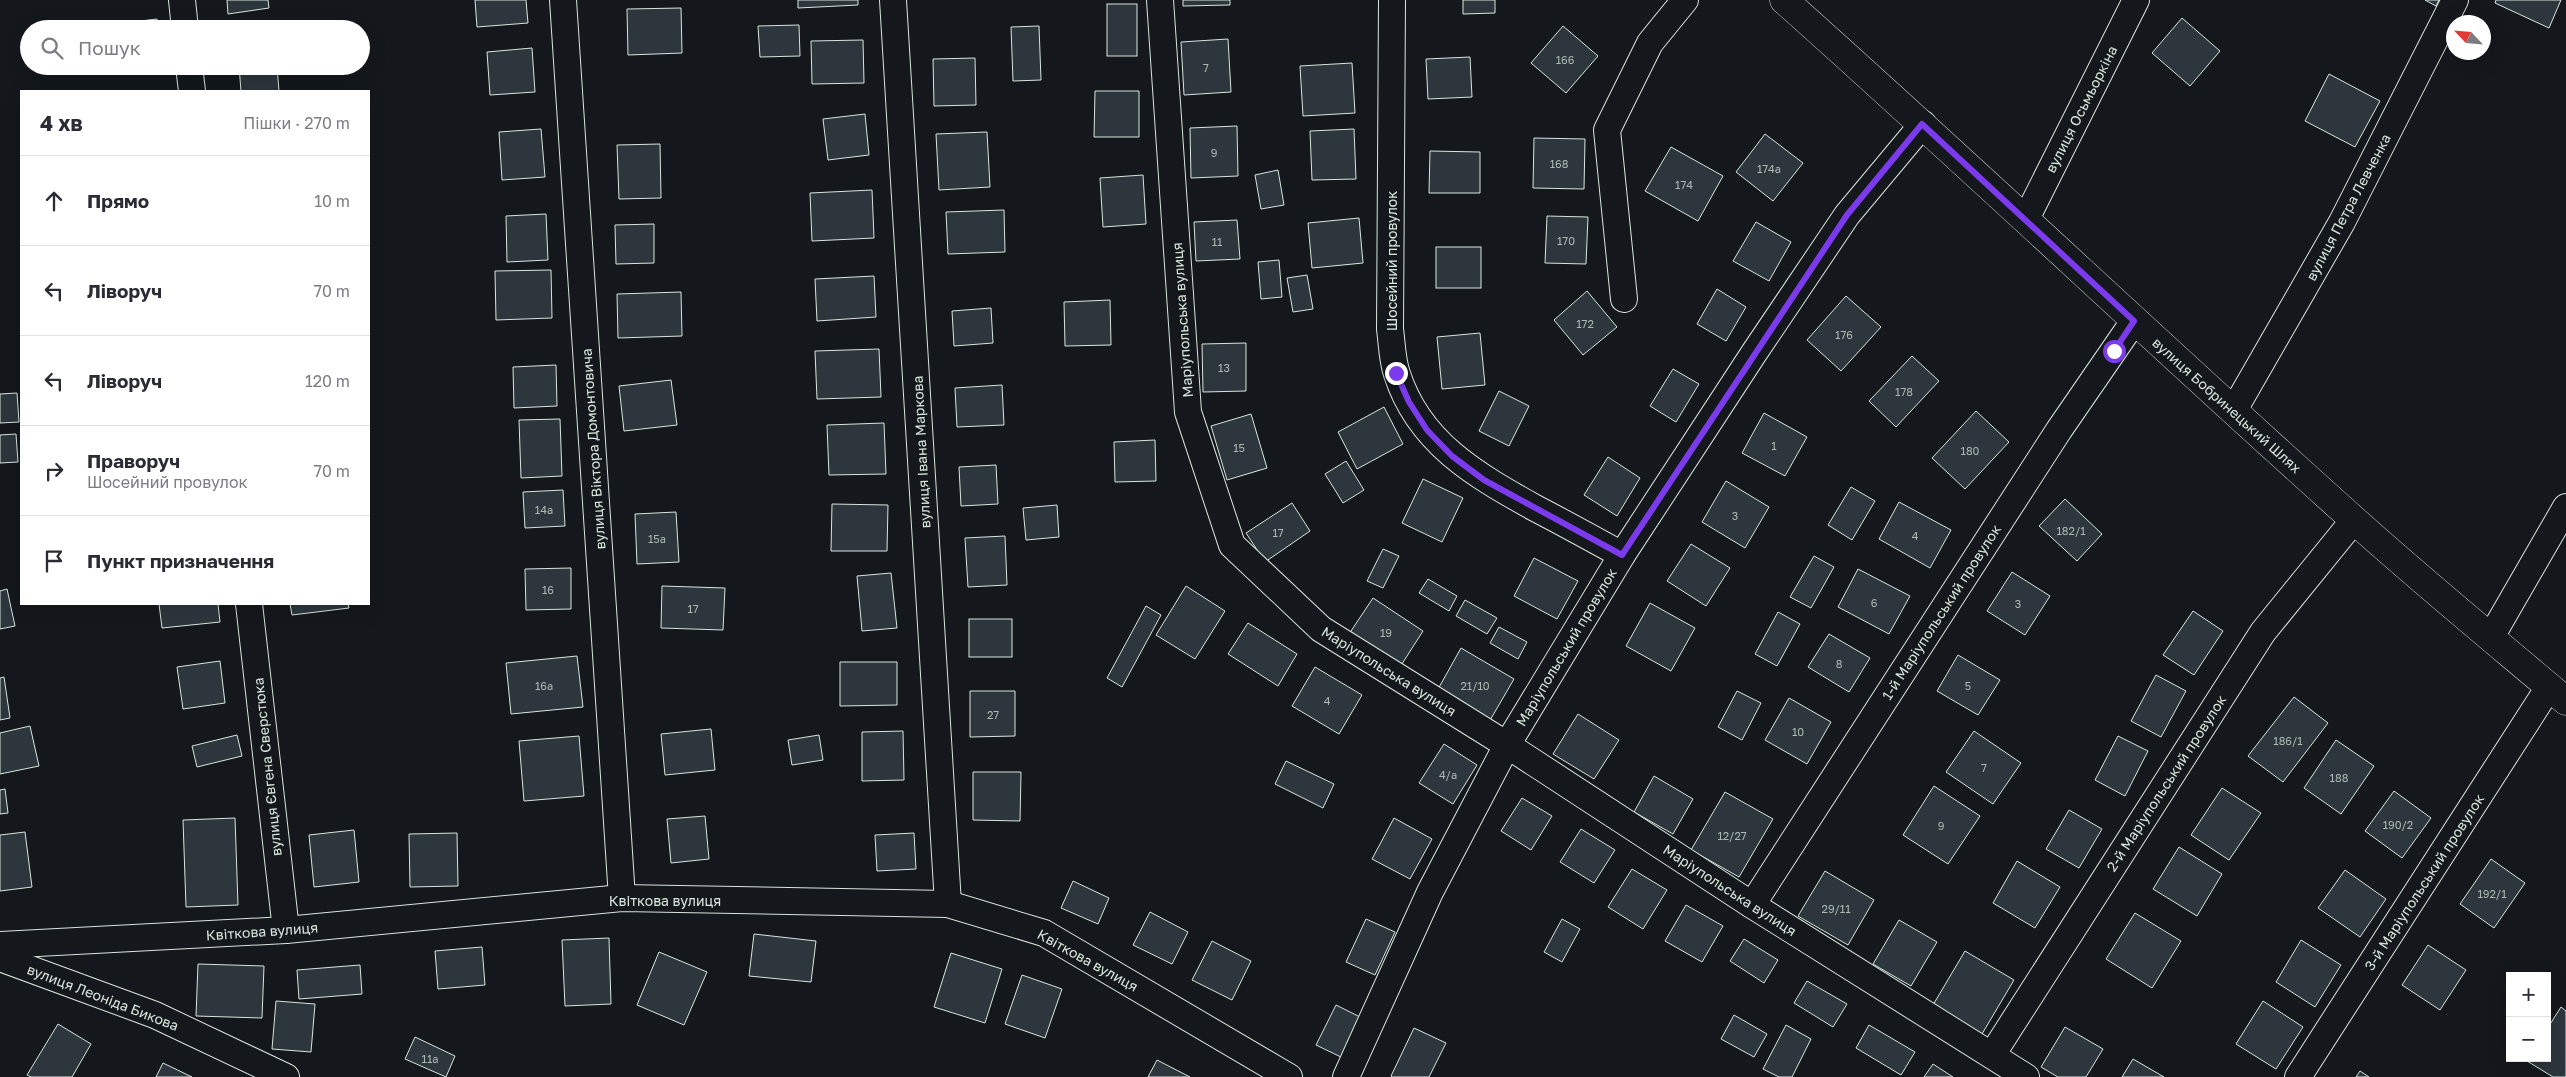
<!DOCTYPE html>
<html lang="uk">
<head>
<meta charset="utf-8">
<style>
  body { margin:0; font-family:"Golos Text",sans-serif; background:#f7f7f7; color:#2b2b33 }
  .controls { position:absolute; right:15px; bottom:15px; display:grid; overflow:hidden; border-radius:0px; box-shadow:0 5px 20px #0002 }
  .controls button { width:45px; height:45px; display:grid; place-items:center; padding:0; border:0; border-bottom:1px solid #e1e1e2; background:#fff; color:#2b2b33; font:25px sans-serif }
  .compass { position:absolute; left:2446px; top:15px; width:45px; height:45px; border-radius:50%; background:#fff; box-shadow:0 5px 20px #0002; rotate:296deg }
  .stop { position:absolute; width:15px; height:15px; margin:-11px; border:4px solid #7c3aed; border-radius:50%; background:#fff }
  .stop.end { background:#7c3aed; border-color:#fff; box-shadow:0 1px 5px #0008 }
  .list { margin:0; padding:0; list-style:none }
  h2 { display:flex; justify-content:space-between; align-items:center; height:65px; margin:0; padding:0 20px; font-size:21px }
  h2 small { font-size:16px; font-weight:400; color:#7c7c81 }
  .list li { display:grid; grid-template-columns:32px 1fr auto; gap:15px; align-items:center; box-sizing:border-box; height:90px; padding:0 20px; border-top:1px solid #e1e1e2 }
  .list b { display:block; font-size:19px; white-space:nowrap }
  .list p { margin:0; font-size:16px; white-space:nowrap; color:#7c7c81 }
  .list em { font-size:16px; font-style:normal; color:#7c7c81 }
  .icon { flex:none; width:28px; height:28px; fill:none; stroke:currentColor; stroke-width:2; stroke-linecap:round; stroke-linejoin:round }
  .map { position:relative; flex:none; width:2566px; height:1077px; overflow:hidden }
  .search { position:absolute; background:#fff; box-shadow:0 5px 20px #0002; left:20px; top:20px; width:350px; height:55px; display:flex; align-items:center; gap:12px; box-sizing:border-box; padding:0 18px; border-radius:28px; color:#7c7c81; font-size:19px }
  .panel { position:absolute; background:#fff; box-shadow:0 5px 20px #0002; left:20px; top:90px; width:350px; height:515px; border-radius:0px }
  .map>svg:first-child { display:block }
  .building { fill:#2c363c; stroke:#d8e6dc }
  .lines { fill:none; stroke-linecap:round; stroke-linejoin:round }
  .street-casing { stroke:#d8e6dc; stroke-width:28 }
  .primary-casing { stroke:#d8e6dc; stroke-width:29 }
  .street { stroke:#14181c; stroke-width:26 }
  .primary { stroke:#14181c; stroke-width:28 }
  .route { stroke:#7c3aed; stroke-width:6 }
  .labels { text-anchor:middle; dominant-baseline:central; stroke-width:4; stroke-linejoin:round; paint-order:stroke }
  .number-label { font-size:11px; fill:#adbab4 }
  .street-label { font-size:14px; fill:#d8e6dc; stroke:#14181c }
</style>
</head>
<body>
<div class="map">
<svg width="2566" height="1077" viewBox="0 0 2566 1077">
  <rect width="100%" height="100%" fill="#14181c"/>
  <!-- building -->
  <g class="building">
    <polygon points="227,0 268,0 269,8 228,14"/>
    <polygon points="475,0 526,0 528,23 477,27"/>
    <polygon points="798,0 858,0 858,5 798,8"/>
    <polygon points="1183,0 1230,0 1230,5 1183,6"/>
    <polygon points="1463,0 1495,0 1495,13 1463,14"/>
    <polygon points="2425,0 2439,0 2436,6"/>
    <polygon points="2496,0 2561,0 2549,28 2495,3"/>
    <rect x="1107" y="4" width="30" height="52"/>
    <polygon points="681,8 682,53 628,55 627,9"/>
    <polygon points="2182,18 2220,51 2190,86 2152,53"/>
    <polygon points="157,19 158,29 115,29 115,24"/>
    <polygon points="799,25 800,56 760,57 758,26"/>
    <polygon points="1039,26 1041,80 1013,81 1011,27"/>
    <polygon points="1563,26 1598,56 1566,93 1531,63"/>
    <polygon points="1228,39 1231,92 1184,95 1181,42"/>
    <polygon points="863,40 864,83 812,84 811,41"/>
    <polygon points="532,48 535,92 490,95 487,52"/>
    <polygon points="1470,57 1472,97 1428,99 1426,59"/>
    <polygon points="975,58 976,105 934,106 933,59"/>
    <polygon points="1352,63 1355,113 1303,116 1300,66"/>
    <polygon points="119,66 147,66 120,69"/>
    <polygon points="239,66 277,66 279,91 241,91"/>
    <polygon points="2329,74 2380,101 2355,147 2305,121"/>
    <polygon points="1095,91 1139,91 1139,137 1094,137"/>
    <polygon points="865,114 869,155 828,160 823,119"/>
    <polygon points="1237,126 1238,176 1191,178 1190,128"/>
    <polygon points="541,129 545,177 502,180 499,132"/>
    <polygon points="1354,129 1356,179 1312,180 1310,131"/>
    <polygon points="987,132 990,187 939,190 936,134"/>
    <polygon points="1765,134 1803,163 1773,201 1736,172"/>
    <polygon points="1534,138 1585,139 1584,189 1533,188"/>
    <polygon points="660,144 661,198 619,199 617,145"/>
    <polygon points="1671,147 1723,176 1698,221 1645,191"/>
    <polygon points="1430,151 1480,152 1480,193 1429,193"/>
    <polygon points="1278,170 1284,205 1261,209 1255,175"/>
    <polygon points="1143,175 1146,224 1103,227 1100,178"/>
    <polygon points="872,190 874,238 812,241 810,193"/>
    <polygon points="1004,210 1005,252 948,254 946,212"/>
    <polygon points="546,214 548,260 507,262 506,216"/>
    <polygon points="1547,216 1588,217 1586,264 1545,263"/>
    <polygon points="1359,218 1363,263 1312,268 1308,223"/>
    <polygon points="1237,220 1240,259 1196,261 1194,222"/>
    <polygon points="1756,222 1791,242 1769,281 1733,261"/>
    <polygon points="654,224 654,263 616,264 615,225"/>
    <rect x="1436" y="247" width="45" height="41"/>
    <polygon points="1279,260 1282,297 1261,299 1258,262"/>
    <polygon points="551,270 552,318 496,320 495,271"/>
    <polygon points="1307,275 1313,309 1293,312 1287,278"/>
    <polygon points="874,276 876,317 817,321 815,279"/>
    <polygon points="1717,289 1746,307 1726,341 1697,324"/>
    <polygon points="1587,291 1617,327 1583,355 1554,320"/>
    <polygon points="681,292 682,336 618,338 617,294"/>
    <polygon points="1846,296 1881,327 1841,371 1807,340"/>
    <polygon points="1110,300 1111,345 1065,346 1064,302"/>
    <polygon points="991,308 993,343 954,346 952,311"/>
    <polygon points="1480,333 1485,385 1442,389 1437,337"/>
    <polygon points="1246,343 1246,391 1203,392 1202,344"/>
    <polygon points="879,349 881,397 817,399 815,351"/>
    <polygon points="1912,356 1939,381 1896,427 1869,401"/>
    <polygon points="556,365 557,406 514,408 513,367"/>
    <polygon points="1673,369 1699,384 1676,422 1650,406"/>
    <polygon points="671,380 677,425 624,431 619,386"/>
    <polygon points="1002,385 1004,425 957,427 955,388"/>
    <polygon points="1499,391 1529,406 1509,446 1479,431"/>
    <polygon points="17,393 19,422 0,423 0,394"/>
    <polygon points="1384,407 1403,444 1357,469 1338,432"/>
    <polygon points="1976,411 2009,442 1965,489 1932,458"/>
    <polygon points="1764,413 1807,437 1785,476 1742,453"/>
    <polygon points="1251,414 1267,468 1227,480 1211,426"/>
    <polygon points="560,419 562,476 521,478 519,420"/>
    <polygon points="884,423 886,474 829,475 827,425"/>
    <polygon points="16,434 18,462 0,463 0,435"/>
    <polygon points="1155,440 1156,481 1115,482 1114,442"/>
    <polygon points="1608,457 1640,478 1617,516 1584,495"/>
    <polygon points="1346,461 1364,490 1343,503 1325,474"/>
    <polygon points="996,465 998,504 961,506 959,467"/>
    <polygon points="1423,479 1463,498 1442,542 1402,523"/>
    <polygon points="1726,481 1769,507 1745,548 1702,522"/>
    <polygon points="1851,487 1875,501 1852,540 1828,525"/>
    <polygon points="563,490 565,526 525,528 523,492"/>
    <polygon points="2065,499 2102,534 2077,561 2039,526"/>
    <polygon points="1899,502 1951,530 1930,568 1879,539"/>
    <polygon points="1292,503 1310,531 1265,562 1246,533"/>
    <polygon points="832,504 888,505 887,551 831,551"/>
    <polygon points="1057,505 1059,537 1026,540 1023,508"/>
    <polygon points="676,512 679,562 637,564 635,514"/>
    <polygon points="1005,536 1007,585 968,587 965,538"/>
    <polygon points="1691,544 1730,568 1706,606 1667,581"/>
    <polygon points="1383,549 1399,556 1383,588 1367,581"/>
    <polygon points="1814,556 1834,567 1811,608 1790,597"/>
    <polygon points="1534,558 1578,581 1557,619 1514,596"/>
    <polygon points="571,568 571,609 526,610 525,569"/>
    <polygon points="1858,569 1910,596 1889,634 1838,607"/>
    <polygon points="2012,572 2050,596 2025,635 1987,611"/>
    <polygon points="891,573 897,628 862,631 857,576"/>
    <polygon points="1428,579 1457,596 1449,611 1419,593"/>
    <polygon points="662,586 725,588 723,630 661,628"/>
    <polygon points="1186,586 1225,611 1195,659 1156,635"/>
    <polygon points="7,589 15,626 0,629 0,591"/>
    <polygon points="1373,598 1423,631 1400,667 1349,634"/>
    <polygon points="1465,600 1497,618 1487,634 1456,616"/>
    <polygon points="1650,603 1695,628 1671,671 1626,646"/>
    <polygon points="159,604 218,604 220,622 162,628"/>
    <polygon points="290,604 348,604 349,608 292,615"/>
    <polygon points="1146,606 1161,615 1122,687 1107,678"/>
    <polygon points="2193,611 2223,631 2194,675 2163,655"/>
    <polygon points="1778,612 1800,624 1777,666 1755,654"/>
    <rect x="969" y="619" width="43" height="38"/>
    <polygon points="1248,623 1297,654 1278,686 1228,654"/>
    <polygon points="1499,627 1527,642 1518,659 1490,643"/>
    <polygon points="1829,634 1870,658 1849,692 1808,667"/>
    <polygon points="1461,648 1514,679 1489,722 1437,691"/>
    <polygon points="1958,655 2000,680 1978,715 1937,691"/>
    <polygon points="577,656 583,707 511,714 506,663"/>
    <polygon points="220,661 225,703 183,709 177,667"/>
    <polygon points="840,662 897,662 897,705 840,706"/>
    <polygon points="1315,667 1362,695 1339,734 1292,706"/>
    <polygon points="2156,675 2186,691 2161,737 2131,721"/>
    <polygon points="4,677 10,718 0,720 0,678"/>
    <polygon points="970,691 1015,691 1015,736 970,737"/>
    <polygon points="1737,691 1761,703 1742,740 1718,727"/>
    <polygon points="2294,697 2328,723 2283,782 2248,756"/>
    <polygon points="1789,698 1831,722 1807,764 1765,740"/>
    <polygon points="1578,714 1619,740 1594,779 1553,754"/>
    <polygon points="30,726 39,766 0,774 0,733"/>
    <polygon points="711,729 715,770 665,775 661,734"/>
    <polygon points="903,731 904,780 862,781 862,732"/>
    <polygon points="1974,731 2021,763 1993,804 1946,772"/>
    <polygon points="237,735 242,756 197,767 192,746"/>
    <polygon points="819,735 823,760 792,765 788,740"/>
    <polygon points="579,736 584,796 524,801 519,741"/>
    <polygon points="2118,736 2148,751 2125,796 2095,780"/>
    <polygon points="2336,740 2374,766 2341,814 2304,788"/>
    <polygon points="1444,744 1477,765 1453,804 1419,783"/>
    <polygon points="1286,761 1334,784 1323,808 1275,784"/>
    <polygon points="973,772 1021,772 1020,821 973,820"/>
    <polygon points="1654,776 1693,799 1673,834 1634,812"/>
    <polygon points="1934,786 1980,816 1948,864 1903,835"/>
    <polygon points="2222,788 2261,813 2229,860 2191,835"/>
    <polygon points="5,789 8,813 0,814 0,790"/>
    <polygon points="2394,791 2431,818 2402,858 2365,831"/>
    <polygon points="1725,792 1773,819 1739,877 1691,850"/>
    <polygon points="1522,798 1552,816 1531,850 1501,831"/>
    <polygon points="2069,810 2102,829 2079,868 2046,849"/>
    <polygon points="705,816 709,859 671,863 667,819"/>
    <polygon points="235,818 238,905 186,907 183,820"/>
    <polygon points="1394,818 1432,839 1410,879 1372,859"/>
    <polygon points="1581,829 1615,850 1594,883 1560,862"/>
    <polygon points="354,830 359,882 314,887 309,835"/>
    <polygon points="25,832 32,887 0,891 0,835"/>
    <polygon points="457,833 458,886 410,887 409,834"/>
    <polygon points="914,833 916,869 877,871 875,835"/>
    <polygon points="2179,847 2222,874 2197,916 2153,889"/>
    <polygon points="2491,859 2525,883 2494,928 2460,904"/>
    <polygon points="2017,861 2060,887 2035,928 1993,903"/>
    <polygon points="1632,869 1667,890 1643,929 1608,907"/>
    <polygon points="2345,870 2386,899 2360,937 2318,908"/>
    <polygon points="1825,871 1874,900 1848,945 1798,916"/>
    <polygon points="1073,881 1109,898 1098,924 1061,908"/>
    <polygon points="1686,905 1723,926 1702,962 1665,941"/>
    <polygon points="1150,912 1188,932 1172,964 1133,945"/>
    <polygon points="2135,913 2181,941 2152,988 2106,959"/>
    <polygon points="1366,919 1395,932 1375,975 1346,962"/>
    <polygon points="1562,919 1580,929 1562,962 1544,952"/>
    <polygon points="1899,920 1937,942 1911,986 1873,964"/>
    <polygon points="754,934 816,941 811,982 749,976"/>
    <polygon points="609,938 611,1004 565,1006 562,940"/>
    <polygon points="1744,939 1778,960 1764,983 1730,961"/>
    <polygon points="2301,940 2341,965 2315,1007 2276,982"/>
    <polygon points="1212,941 1251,961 1232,1000 1192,980"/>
    <polygon points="2428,945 2466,970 2440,1010 2402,985"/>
    <polygon points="482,947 485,985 438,989 435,951"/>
    <polygon points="1965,951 2014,980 1982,1034 1933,1005"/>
    <polygon points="659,952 707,972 684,1025 637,1005"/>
    <polygon points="951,953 1002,969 985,1023 934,1007"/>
    <polygon points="198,964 264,966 262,1018 196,1016"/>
    <polygon points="360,965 362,994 299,999 297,970"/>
    <polygon points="1022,975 1062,989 1045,1038 1005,1024"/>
    <polygon points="1807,981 1847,1004 1833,1027 1794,1003"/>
    <polygon points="276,1001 315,1004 311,1052 272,1049"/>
    <polygon points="2263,1001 2303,1027 2276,1069 2236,1044"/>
    <polygon points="1336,1005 1362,1018 1343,1058 1316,1045"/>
    <polygon points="2561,1007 2566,1011 2566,1077 2553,1077 2527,1061 2529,1058 2547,1058 2547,1029"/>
    <polygon points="1734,1015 1767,1034 1754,1057 1721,1039"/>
    <polygon points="58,1024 91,1044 72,1077 31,1077 27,1075"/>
    <polygon points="1786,1025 1811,1039 1792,1077 1779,1077 1763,1069"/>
    <polygon points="1869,1025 1915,1052 1901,1075 1856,1048"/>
    <polygon points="2065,1027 2103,1049 2086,1077 2058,1077 2041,1067"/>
    <polygon points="1414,1028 1446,1043 1429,1077 1392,1077 1391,1076"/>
    <polygon points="415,1037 455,1056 446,1077 405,1059"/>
    <polygon points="2133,1059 2164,1077 2122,1077"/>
    <polygon points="1157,1060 1190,1077 1148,1077"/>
    <polygon points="163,1063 192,1077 156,1077"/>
    <polygon points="1933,1064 1953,1077 1924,1077"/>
    <polygon points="2360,1071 2369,1077 2356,1077"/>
  </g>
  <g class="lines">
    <!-- street casing -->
    <g class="street-casing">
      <g id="street">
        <polyline points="182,0 185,29"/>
        <polyline points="563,0 622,898"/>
        <polyline points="893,0 948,904"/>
        <polyline points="1160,0 1188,412 1232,545 1321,629 1507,745 1752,905 2026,1077"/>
        <path d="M 1392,0 L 1390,329 C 1392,343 1392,360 1397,374 C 1419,443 1476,475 1535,508 C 1564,523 1593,539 1622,555"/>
        <polyline points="189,66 192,91"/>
        <polyline points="2026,219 2136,0"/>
        <polyline points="1624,299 1607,130 1650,43 1685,0"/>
        <polyline points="2234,410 2342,222 2455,0"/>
        <polyline points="249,604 286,930"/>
        <polyline points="2491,637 2566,507"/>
        <polyline points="1752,905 2059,430 2134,321"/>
        <polyline points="0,945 286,930 622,898 948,904 1044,933 1289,1077"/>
        <polyline points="0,958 155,1015 286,1077"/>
        <polyline points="1992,1055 2263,632 2354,520"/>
        <polyline points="1346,1077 1430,892 1507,745 1622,555 1754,353 1847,215 1923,124"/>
        <polyline points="2298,1077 2549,687"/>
      </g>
    </g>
    <!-- primary casing -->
    <g class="primary-casing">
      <path id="primary" d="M 1784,0 C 1976,171 2162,348 2353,519 C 2423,582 2495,641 2566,701"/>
    </g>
    <!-- street -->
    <use href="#street" class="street"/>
    <!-- primary -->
    <use href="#primary" class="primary"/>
  </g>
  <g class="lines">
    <!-- route -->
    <polyline class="route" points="1396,373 1409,402 1427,430 1452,456 1484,480 1622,555 1847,215 1922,124 2134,321 2114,351"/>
  </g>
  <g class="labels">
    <!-- number labels -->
    <g class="number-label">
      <text x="1565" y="59">166</text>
      <text x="1206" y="67">7</text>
      <text x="1214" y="152">9</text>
      <text x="1559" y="163">168</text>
      <text x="1769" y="168">174а</text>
      <text x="1684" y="184">174</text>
      <text x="1566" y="240">170</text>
      <text x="1217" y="241">11</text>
      <text x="1585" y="323">172</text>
      <text x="1844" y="334">176</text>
      <text x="1224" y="367">13</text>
      <text x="1904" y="391">178</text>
      <text x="1774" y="445">1</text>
      <text x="1239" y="447">15</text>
      <text x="1970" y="450">180</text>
      <text x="544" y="509">14а</text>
      <text x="1735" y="515">3</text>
      <text x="2071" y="530">182/1</text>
      <text x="1278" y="532">17</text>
      <text x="1915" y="535">4</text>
      <text x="657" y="538">15а</text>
      <text x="548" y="589">16</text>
      <text x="1874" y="602">6</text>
      <text x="2018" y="603">3</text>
      <text x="693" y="608">17</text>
      <text x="1386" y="632">19</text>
      <text x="1839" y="663">8</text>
      <text x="544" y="685">16а</text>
      <text x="1475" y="685">21/10</text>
      <text x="1968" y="685">5</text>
      <text x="1327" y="700">4</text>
      <text x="993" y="714">27</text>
      <text x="1798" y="731">10</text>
      <text x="2288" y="740">186/1</text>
      <text x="1984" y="767">7</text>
      <text x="1448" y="774">4/а</text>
      <text x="2339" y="777">188</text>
      <text x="2398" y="824">190/2</text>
      <text x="1941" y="825">9</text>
      <text x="1732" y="835">12/27</text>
      <text x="2492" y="893">192/1</text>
      <text x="1836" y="908">29/11</text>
      <text x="430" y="1058">11а</text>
    </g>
    <!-- street labels -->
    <g class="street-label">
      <text transform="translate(2081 109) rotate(-63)">вулиця Осьмьоркіна</text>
      <text transform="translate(2348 207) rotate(-62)">вулиця Петра Левченка</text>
      <text transform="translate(1391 261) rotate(-90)">Шосейний провулок</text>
      <text transform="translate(1182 320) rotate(-94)">Маріупольська вулиця</text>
      <text transform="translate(2227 405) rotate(42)">вулиця Бобринецький Шлях</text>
      <text transform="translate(593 449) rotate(-94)">вулиця Віктора Домонтовича</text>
      <text transform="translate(921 452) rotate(-93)">вулиця Івана Маркова</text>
      <text transform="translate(1941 612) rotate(-57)">1-й Маріупольський провулок</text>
      <text transform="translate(1566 647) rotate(-59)">Маріупольський провулок</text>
      <text transform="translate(1389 671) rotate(32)">Маріупольська вулиця</text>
      <text transform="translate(267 767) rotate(-96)">вулиця Євгена Сверстюка</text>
      <text transform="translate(2166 783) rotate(-57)">2-й Маріупольський провулок</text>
      <text transform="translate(2424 882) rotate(-57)">3-й Маріупольський провулок</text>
      <text transform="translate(1730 890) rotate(33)">Маріупольська вулиця</text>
      <text x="665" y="900">Квіткова вулиця</text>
      <text transform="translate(262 931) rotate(-4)">Квіткова вулиця</text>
      <text transform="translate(1088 960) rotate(29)">Квіткова вулиця</text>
      <text transform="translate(103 997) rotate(21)">вулиця Леоніда Бикова</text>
    </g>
  </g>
</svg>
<div class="controls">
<button>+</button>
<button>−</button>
</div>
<svg class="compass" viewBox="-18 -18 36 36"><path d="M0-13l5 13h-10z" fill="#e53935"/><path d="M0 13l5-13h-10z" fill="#7c7c81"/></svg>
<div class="stop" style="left:2114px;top:351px"></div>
<div class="stop end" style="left:1396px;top:373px"></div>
<div class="search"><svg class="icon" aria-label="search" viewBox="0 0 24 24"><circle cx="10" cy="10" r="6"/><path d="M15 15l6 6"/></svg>Пошук</div>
<section class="panel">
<h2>4 хв<small>Пішки · 270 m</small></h2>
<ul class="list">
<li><svg class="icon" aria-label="ahead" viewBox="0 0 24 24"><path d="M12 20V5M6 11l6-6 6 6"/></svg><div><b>Прямо</b></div><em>10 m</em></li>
<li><svg class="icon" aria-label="left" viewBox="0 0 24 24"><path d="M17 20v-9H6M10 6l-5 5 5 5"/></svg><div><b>Ліворуч</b></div><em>70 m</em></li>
<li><svg class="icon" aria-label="left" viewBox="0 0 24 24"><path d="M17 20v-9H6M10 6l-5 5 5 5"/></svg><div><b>Ліворуч</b></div><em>120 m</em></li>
<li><svg class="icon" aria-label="right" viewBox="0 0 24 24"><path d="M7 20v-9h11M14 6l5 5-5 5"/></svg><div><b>Праворуч</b><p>Шосейний провулок</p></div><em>70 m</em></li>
<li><svg class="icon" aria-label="arrive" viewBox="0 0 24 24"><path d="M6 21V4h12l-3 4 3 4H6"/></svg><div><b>Пункт призначення</b></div></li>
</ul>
</section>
</div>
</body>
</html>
